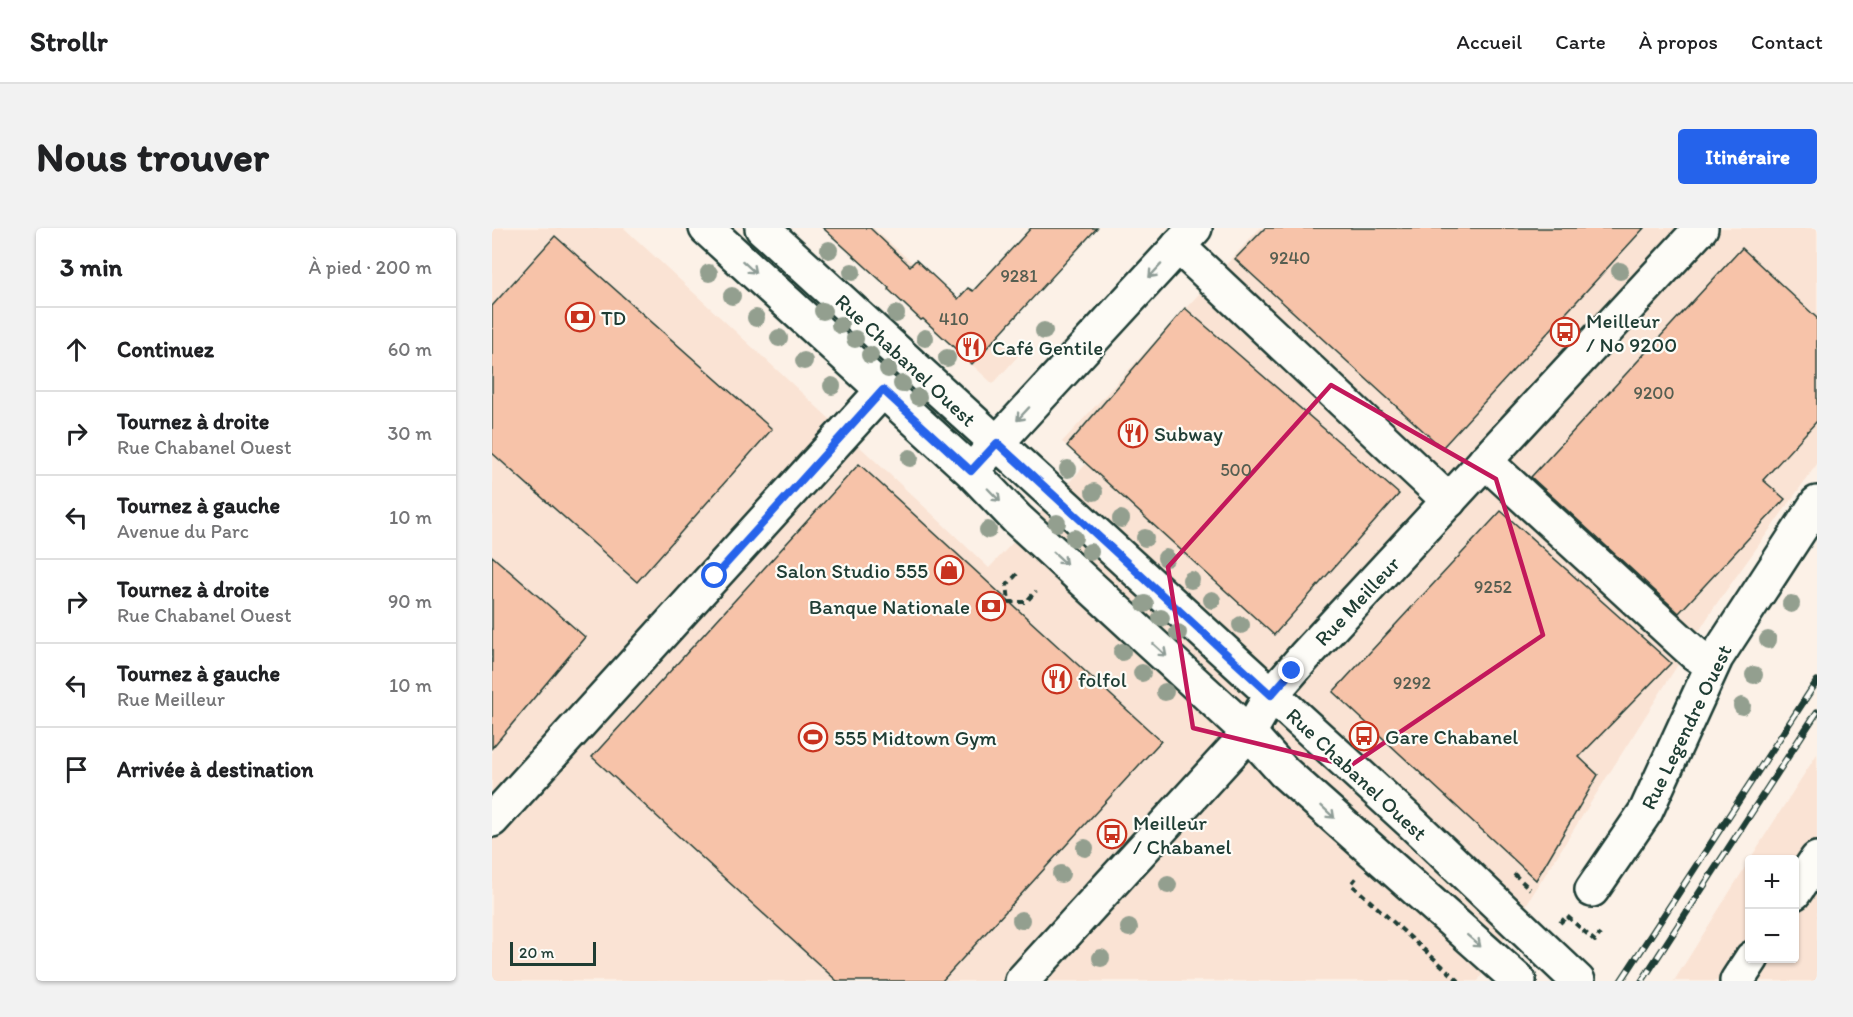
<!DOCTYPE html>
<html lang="fr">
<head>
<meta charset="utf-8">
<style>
  body { margin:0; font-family:Itim,sans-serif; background:#f2f2f2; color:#202124 }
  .controls { position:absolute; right:18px; bottom:18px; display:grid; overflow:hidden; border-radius:6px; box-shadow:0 2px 4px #0004 }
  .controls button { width:54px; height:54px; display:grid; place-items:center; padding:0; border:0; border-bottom:2px solid #e0e0e0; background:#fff; color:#202124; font:30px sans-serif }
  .scale { position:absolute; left:18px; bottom:15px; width:86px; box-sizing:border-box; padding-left:6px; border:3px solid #1f3d34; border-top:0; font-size:16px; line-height:21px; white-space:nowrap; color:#1f3d34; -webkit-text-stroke:4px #fdfcf7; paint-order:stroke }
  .stop { position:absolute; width:18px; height:18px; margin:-14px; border:4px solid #2563eb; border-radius:50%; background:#fff }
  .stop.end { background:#2563eb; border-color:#fff; box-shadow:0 2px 6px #0008 }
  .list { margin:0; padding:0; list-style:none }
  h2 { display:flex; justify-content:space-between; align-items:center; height:78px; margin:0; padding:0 24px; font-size:26px }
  h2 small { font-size:20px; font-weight:400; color:#757577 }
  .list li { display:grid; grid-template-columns:39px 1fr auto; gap:18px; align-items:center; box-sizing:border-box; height:84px; padding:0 24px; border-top:2px solid #e0e0e0 }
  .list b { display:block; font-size:22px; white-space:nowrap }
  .list p { margin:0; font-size:20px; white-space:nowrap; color:#757577 }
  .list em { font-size:20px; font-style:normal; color:#757577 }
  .icon { flex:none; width:33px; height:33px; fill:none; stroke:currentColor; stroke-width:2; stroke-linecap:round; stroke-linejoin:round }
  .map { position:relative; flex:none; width:1325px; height:753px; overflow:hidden; border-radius:6px }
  header { display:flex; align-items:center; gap:36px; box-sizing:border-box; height:84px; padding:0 30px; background:#fff; border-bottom:2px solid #e0e0e0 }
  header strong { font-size:28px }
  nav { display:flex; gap:33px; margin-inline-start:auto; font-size:21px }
  .intro { display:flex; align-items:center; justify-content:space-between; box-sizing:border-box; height:144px; padding:0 36px }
  h1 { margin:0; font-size:42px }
  .button { padding:15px 27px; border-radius:6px; background:#2563eb; color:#fff; font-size:21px; font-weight:700 }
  main { display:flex; gap:36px; padding:0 36px }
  aside { flex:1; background:#fff; border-radius:6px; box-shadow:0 2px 4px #0004 }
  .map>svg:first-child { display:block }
  .built { fill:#fae3d4 }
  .building { fill:#f7c3a9; stroke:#1f3d34; stroke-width:1.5 }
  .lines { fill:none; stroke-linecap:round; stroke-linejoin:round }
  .minor-casing { stroke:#1f3d34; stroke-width:38 }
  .path { stroke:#1f3d34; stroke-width:4; stroke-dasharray:6 4.5; stroke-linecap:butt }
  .minor { stroke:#fdfcf7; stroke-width:33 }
  .rail-casing { stroke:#1f3d34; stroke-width:7 }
  .rail { stroke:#fdfcf7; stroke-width:4.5; stroke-dasharray:14; stroke-linecap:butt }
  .tree { fill:#939f8f }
  .oneway { stroke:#8e9c96 }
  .route { stroke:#2563eb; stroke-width:8 }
  .marked { fill:none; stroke:#c2185b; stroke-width:4.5; stroke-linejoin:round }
  .labels { text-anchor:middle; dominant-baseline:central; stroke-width:4.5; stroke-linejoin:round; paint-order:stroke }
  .number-label { font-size:18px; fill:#555e51 }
  .poi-label { font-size:21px; fill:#1f3d34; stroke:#fdfcf7; text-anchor:start }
  .street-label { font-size:21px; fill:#1f3d34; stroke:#fdfcf7 }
</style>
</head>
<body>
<header>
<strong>Strollr</strong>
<nav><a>Accueil</a><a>Carte</a><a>À propos</a><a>Contact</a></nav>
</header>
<div class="intro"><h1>Nous trouver</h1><a class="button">Itinéraire</a></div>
<main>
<aside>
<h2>3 min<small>À pied · 200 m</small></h2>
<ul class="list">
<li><svg class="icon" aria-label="ahead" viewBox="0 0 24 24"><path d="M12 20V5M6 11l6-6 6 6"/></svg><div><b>Continuez</b></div><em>60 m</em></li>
<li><svg class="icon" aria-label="right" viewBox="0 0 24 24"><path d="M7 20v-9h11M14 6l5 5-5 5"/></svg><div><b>Tournez à droite</b><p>Rue Chabanel Ouest</p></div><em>30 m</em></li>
<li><svg class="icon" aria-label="left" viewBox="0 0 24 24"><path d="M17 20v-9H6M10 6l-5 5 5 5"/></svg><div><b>Tournez à gauche</b><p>Avenue du Parc</p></div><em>10 m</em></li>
<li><svg class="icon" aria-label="right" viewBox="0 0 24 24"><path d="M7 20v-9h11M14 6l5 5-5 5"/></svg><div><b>Tournez à droite</b><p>Rue Chabanel Ouest</p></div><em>90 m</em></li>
<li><svg class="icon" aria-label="left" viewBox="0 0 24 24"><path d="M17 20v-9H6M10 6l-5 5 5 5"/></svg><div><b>Tournez à gauche</b><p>Rue Meilleur</p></div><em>10 m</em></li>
<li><svg class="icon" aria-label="arrive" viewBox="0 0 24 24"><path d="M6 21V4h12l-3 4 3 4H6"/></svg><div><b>Arrivée à destination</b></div></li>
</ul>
</aside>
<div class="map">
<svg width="1325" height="753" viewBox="0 0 1325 753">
  <rect width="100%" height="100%" fill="#fcf1e7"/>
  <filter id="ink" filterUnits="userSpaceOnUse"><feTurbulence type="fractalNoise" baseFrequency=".0167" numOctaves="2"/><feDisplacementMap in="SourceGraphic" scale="12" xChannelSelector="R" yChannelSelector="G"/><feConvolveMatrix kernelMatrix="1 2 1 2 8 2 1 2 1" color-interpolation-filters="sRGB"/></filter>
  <g filter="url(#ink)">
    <!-- built -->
    <g class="built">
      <polygon points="0,0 132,0 437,283 497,340 595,235 570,214 768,0 1325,0 1325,236 1223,378 986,753 0,753"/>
      <polygon points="332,0 381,0 526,128 501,156"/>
      <polygon points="1325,526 1325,753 1182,753 1257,633 1258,730 1302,730 1302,632 1258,631"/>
    </g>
    <!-- building -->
    <g class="building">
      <polygon points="331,0 378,0 418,38 424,32 466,71 476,60 481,63 539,0 605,0 480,136 431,91 429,92 396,61 397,60"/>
      <polygon points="773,0 1152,0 950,220 743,31"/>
      <polygon points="63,8 280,201 145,354 0,225 0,78"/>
      <polygon points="1250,20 1325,90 1325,193 1271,252 1293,271 1187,385 1039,249"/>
      <polygon points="693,80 907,266 782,407 575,218"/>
      <polygon points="367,236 669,513 450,753 345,753 100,529"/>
      <polygon points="1009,283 1179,435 1087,529 1106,547 1044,652 841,464"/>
      <polygon points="0,328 93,409 0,520"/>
    </g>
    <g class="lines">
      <!-- minor casing -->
      <g class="minor-casing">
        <g id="minor">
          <polyline points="214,0 479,243 525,291 757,505 792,544 1027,753"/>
          <polyline points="270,0 920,595 1086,753"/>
          <polyline points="686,18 957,273"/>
          <polyline points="491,230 703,0"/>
          <polyline points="993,233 1202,425 1220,437"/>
          <polyline points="0,592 391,162"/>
          <polyline points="1100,662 1154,583 1224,430 1325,275"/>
          <polyline points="1302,665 1325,631"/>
          <polyline points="530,753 757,505 779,467 812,429 1209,0"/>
          <polyline points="1245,753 1260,730"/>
        </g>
      </g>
      <!-- path -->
      <g class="path">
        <polyline points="525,346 515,357 517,374 534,374 544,363"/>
        <polyline points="1022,646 1038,661"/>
        <polyline points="864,650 859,656 967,753"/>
        <polyline points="1068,695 1075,688 1103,713 1108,706"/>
      </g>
      <!-- minor -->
      <use href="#minor" class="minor"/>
      <!-- rail casing -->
      <g class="rail-casing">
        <g id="rail">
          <polyline points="1129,753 1325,453"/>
          <polyline points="1150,753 1325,484"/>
        </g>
      </g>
      <!-- rail -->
      <use href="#rail" class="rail"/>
    </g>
    <!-- trees -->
    <g class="tree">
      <circle cx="337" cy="22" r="9"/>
      <circle cx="1128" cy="43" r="9"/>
      <circle cx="360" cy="44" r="9"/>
      <circle cx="217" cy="45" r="9"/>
      <circle cx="240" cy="68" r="9"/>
      <circle cx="331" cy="83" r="9"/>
      <circle cx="404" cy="86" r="9"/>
      <circle cx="264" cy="90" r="9"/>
      <circle cx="348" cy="97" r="9"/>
      <circle cx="552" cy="103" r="9"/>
      <circle cx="287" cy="110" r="9"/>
      <circle cx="433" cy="110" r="9"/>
      <circle cx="363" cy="111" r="9"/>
      <circle cx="378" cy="127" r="9"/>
      <circle cx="455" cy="130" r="9"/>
      <circle cx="312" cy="133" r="9"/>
      <circle cx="396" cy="141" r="9"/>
      <circle cx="410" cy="156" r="9"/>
      <circle cx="340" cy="158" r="9"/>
      <circle cx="426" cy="169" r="9"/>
      <circle cx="418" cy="230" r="9"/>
      <circle cx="576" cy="241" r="9"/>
      <circle cx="602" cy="264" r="9"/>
      <circle cx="629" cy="291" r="9"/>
      <circle cx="565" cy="295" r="9"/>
      <circle cx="496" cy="302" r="9"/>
      <circle cx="582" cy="310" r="9"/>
      <circle cx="653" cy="310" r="9"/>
      <circle cx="598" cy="324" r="9"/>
      <circle cx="674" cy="330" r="9"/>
      <circle cx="699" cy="352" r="9"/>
      <circle cx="720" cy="372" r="9"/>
      <circle cx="653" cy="376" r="9"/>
      <circle cx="1299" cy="376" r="9"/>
      <circle cx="669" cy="390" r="9"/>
      <circle cx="749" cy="397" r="9"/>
      <circle cx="686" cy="405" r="9"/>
      <circle cx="1276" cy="412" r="9"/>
      <circle cx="630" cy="424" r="9"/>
      <circle cx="650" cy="445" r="9"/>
      <circle cx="1262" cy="447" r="9"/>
      <circle cx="673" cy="464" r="9"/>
      <circle cx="1250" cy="478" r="9"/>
      <circle cx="593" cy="620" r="9"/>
      <circle cx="569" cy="646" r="9"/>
      <circle cx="676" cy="657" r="9"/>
      <circle cx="529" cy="692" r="9"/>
      <circle cx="637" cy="700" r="9"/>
      <circle cx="609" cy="730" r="9"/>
    </g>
    <!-- one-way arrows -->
    <defs><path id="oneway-shaft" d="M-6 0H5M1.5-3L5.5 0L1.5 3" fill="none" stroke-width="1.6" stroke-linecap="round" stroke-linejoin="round" transform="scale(1.5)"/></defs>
    <g class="oneway">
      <use href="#oneway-shaft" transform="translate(257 39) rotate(42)"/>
      <use href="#oneway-shaft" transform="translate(663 43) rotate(133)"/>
      <use href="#oneway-shaft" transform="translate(531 186) rotate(133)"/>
      <use href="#oneway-shaft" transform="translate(502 267) rotate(46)"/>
      <use href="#oneway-shaft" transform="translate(568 330) rotate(43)"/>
      <use href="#oneway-shaft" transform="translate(668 422) rotate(42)"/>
      <use href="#oneway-shaft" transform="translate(836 584) rotate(43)"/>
      <use href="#oneway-shaft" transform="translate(982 713) rotate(41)"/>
    </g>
  </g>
  <g class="lines" filter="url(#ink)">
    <!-- route -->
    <polyline class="route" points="223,348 391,162 479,243 505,215 779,467 800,443"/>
  </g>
  <!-- marked area -->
  <path class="marked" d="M 839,157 L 1004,251 L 1051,407 L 858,538 L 701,500 L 676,339 Z"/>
  <!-- icons -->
  <defs>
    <g id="bank-ring" transform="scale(1.5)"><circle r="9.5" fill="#fdfcf7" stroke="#c8321e" stroke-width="1.5"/><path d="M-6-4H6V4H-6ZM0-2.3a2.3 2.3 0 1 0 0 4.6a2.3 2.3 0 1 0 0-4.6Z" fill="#c8321e"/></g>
    <g id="bus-ring" transform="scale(1.5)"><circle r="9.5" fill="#fdfcf7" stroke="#c8321e" stroke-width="1.5"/><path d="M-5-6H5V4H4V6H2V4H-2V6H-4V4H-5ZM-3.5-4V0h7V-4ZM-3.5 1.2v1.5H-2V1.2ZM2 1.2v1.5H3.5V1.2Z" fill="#c8321e"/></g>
    <g id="restaurant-ring" transform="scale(1.5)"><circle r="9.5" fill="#fdfcf7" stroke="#c8321e" stroke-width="1.5"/><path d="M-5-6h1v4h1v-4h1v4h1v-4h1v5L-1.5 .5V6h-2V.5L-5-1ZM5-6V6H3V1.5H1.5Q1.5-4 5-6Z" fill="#c8321e"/></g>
    <g id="shop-ring" transform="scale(1.5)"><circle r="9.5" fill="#fdfcf7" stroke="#c8321e" stroke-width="1.5"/><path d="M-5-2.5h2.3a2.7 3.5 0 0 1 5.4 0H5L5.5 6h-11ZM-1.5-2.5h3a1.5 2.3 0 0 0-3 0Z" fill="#c8321e"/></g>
    <g id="stadium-ring" transform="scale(1.5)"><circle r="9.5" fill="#fdfcf7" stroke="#c8321e" stroke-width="1.5"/><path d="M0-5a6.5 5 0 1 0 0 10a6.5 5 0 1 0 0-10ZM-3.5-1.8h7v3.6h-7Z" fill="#c8321e"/></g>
  </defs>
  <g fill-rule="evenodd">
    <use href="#bank-ring" x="88" y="89"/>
    <use href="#bus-ring" x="1073" y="104"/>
    <use href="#restaurant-ring" x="479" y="119"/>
    <use href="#restaurant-ring" x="641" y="205"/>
    <use href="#shop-ring" x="457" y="342"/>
    <use href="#bank-ring" x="499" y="378"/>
    <use href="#restaurant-ring" x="565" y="451"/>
    <use href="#bus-ring" x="872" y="508"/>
    <use href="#stadium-ring" x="321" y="509"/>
    <use href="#bus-ring" x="620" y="606"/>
  </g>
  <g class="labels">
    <!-- number labels -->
    <g class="number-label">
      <text x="798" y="30">9240</text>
      <text x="527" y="48">9281</text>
      <text x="462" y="91">410</text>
      <text x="1162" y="165">9200</text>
      <text x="744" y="242">500</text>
      <text x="1001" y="359">9252</text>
      <text x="920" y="455">9292</text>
    </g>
    <!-- poi labels -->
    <g class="poi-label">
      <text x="109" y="89">TD</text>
      <text x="1094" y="92">Meilleur<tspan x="1094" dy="24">/ No 9200</tspan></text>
      <text x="500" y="119">Café Gentile</text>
      <text x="662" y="205">Subway</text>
      <text x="436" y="342" text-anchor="end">Salon Studio 555</text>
      <text x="478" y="378" text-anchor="end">Banque Nationale</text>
      <text x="586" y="451">folfol</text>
      <text x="893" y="508">Gare Chabanel</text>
      <text x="342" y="509">555 Midtown Gym</text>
      <text x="641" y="594">Meilleur<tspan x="641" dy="24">/ Chabanel</tspan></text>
    </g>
    <!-- street labels -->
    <g class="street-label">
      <text transform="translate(414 132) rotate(43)">Rue Chabanel Ouest</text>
      <text transform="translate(865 373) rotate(-47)">Rue Meilleur</text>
      <text transform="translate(1194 499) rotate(-64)">Rue Legendre Ouest</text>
      <text transform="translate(865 546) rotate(43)">Rue Chabanel Ouest</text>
    </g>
  </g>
</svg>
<div class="controls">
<button>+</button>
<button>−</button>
</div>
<div class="scale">20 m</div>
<div class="stop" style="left:223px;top:348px"></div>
<div class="stop end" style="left:800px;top:443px"></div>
</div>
</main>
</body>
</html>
